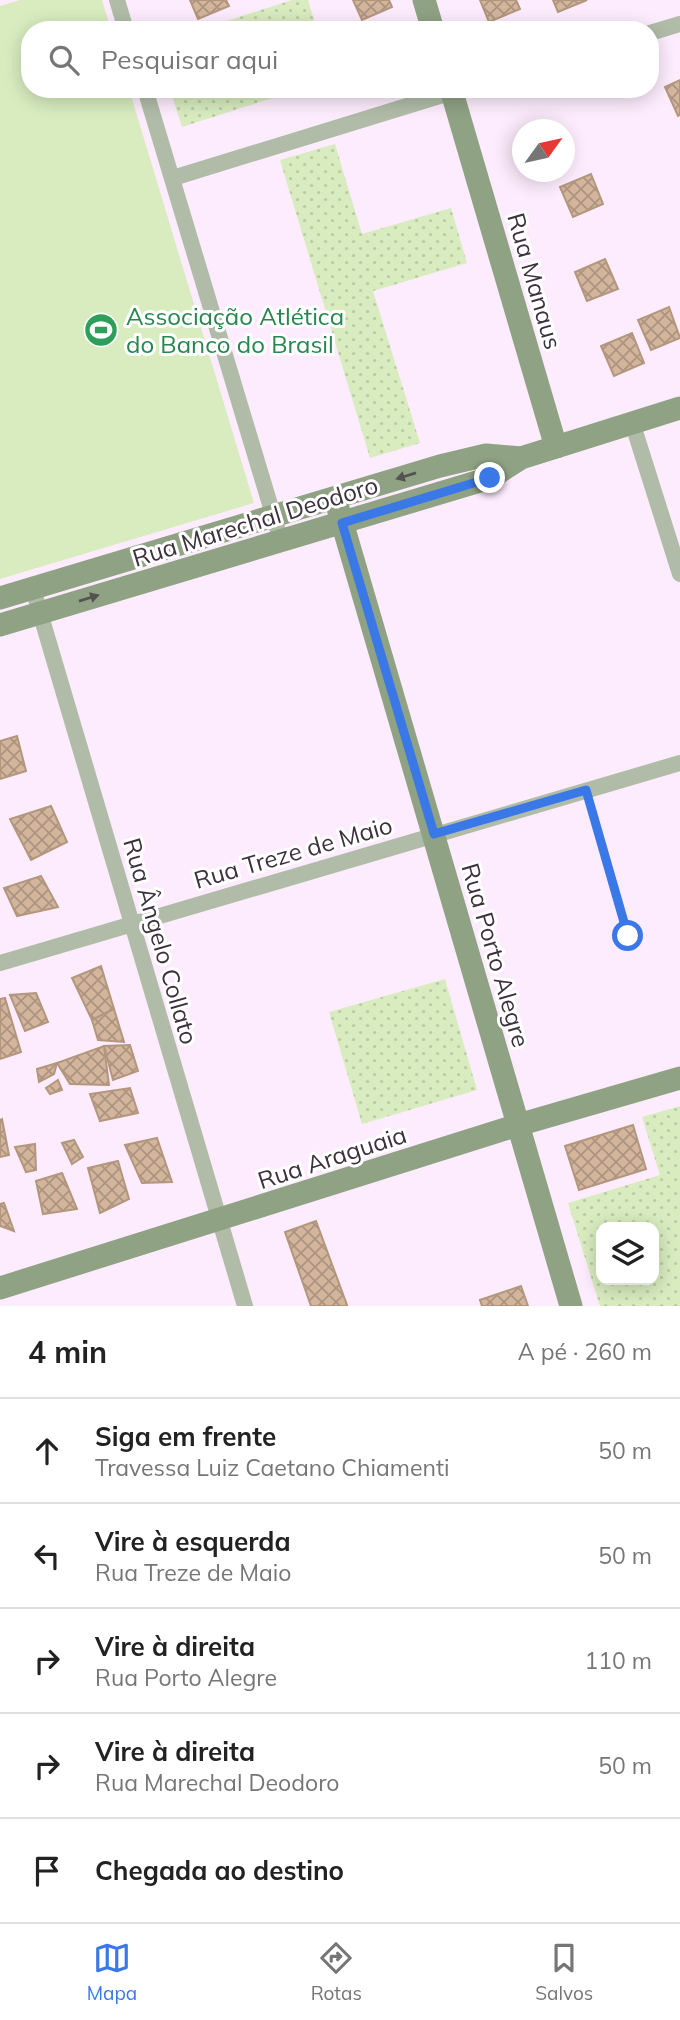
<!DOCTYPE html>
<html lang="pt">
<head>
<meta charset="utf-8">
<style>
  body { margin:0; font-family:Mulish,sans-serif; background:#f2f2f2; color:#222 }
  .controls { position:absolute; right:21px; bottom:21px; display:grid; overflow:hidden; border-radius:14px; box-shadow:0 4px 18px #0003 }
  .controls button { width:63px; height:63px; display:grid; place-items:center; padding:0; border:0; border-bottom:2px solid #e0e0e0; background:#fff; color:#222; font:35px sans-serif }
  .compass { position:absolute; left:512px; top:119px; width:63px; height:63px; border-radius:50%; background:#fff; box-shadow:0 4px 18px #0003; rotate:57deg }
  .stop { position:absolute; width:21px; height:21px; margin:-16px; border:5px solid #3a78e7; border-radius:50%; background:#fff }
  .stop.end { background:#3a78e7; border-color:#fff; box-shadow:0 2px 7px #0008 }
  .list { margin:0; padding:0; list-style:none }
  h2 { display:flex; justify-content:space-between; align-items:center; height:91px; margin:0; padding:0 28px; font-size:30px }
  h2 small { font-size:23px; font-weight:400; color:#767676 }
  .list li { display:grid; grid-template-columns:46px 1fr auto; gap:21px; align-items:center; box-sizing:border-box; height:105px; padding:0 28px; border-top:2px solid #e0e0e0 }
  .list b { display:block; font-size:26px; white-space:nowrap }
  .list p { margin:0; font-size:23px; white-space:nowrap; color:#767676 }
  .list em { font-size:23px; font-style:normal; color:#767676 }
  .icon { flex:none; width:38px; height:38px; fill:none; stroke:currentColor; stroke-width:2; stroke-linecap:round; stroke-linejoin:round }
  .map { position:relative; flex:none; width:680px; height:1306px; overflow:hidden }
  .search { position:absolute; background:#fff; box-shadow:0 4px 18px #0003; left:21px; right:21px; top:21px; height:77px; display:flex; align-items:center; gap:18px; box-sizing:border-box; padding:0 24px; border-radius:28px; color:#767676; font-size:26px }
  .sheet { height:616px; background:#fff }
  nav { display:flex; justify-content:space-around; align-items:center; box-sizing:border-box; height:98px; border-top:2px solid #e0e0e0; background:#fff; font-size:19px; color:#767676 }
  nav a { display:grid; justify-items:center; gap:4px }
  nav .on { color:#3a78e7 }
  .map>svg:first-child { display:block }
  .grass { fill:url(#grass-dots); fill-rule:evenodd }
  .pitch { fill:#d8ecbf }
  .building { fill:url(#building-cross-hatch); stroke:#b3967e; stroke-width:2 }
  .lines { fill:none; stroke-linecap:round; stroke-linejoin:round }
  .lane { stroke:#b0bca8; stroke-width:8 }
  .street { stroke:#b0bca8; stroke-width:16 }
  .secondary { stroke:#8fa283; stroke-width:23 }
  .oneway { fill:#555351 }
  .route { stroke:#3a78e7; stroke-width:9 }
  .labels { text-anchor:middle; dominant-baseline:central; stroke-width:6; stroke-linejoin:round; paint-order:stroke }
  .street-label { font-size:24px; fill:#3c313c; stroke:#fff }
  .leisure-label { font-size:24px; fill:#27864d; stroke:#fff; text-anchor:start }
</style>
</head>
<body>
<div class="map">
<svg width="680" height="1306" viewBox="0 0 680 1306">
  <defs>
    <pattern id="grass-dots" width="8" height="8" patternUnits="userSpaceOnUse" patternTransform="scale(1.75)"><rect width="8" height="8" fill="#d8ecbf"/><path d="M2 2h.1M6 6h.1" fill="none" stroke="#bacba5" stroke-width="1.8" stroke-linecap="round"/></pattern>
    <pattern id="building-cross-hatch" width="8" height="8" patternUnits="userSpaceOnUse" patternTransform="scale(1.75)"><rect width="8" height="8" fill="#d3b59c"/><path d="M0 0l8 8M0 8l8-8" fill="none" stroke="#ac9480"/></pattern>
  </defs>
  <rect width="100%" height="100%" fill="#fdecfd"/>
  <!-- grass -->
  <g class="grass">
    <polygon points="292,0 308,0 317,30 198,30"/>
    <polygon points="170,89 301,89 182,127"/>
    <polygon points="335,144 362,234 451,208 467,263 373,291 420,443 370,458 280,160"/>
    <polygon points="445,979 477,1090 362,1124 329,1012"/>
    <path d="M 680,1106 L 680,1306 L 600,1306 L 568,1203 L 660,1175 L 642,1117 ZM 601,1227 L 654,1227 L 654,1280 L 601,1280 Z"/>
  </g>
  <!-- pitch -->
  <polygon class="pitch" points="20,0 102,0 111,30 30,30 30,89 129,89 254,503 0,579 0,6"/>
  <!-- building -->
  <g class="building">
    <polygon points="190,0 226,0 229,6 198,19"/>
    <polygon points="353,0 389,0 392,7 362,20"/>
    <polygon points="480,0 516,0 520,9 489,22"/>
    <polygon points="553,0 587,0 558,12"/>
    <polygon points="680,80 680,115 678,116 665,87"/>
    <polygon points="591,174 603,204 573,217 560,187"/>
    <polygon points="605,259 618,289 587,301 575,272"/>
    <polygon points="669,307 680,338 651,350 638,320"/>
    <polygon points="632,333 644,363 614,376 601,346"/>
    <polygon points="17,736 26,771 0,779 0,741"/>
    <polygon points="51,806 67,842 31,860 10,819"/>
    <polygon points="41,876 58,907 17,916 4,888"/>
    <polygon points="101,966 114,1009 92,1020 72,978"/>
    <polygon points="36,993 48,1022 25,1031 10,995"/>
    <polygon points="5,998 21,1052 0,1059 0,999"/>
    <polygon points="114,1009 124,1042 98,1040 92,1020"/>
    <polygon points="130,1045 138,1071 113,1080 104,1046"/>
    <polygon points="104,1046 109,1085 70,1084 57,1063"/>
    <polygon points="57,1063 54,1074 39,1082 37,1069"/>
    <polygon points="58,1080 62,1090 50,1094 46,1088"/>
    <polygon points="130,1088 138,1113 100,1121 90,1094"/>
    <polygon points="2,1119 9,1155 0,1157 0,1120"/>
    <polygon points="633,1125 646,1169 579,1190 565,1146"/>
    <polygon points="157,1138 172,1182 142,1183 125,1145"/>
    <polygon points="74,1140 83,1157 72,1164 62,1143"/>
    <polygon points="35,1144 36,1170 26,1172 15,1147"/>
    <polygon points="118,1161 129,1199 100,1213 88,1168"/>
    <polygon points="62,1173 77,1209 43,1214 36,1181"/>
    <polygon points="4,1203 14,1231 0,1226 0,1204"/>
    <polygon points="316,1221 347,1305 345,1306 311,1306 285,1232"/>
    <polygon points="521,1286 528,1306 482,1306 480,1300"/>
  </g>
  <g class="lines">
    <!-- lane -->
    <polyline class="lane" points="586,790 628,936"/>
    <!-- street -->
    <g class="street">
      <polyline points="117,0 126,30"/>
      <polyline points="650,33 680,24"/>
      <polyline points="145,89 281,541"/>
      <polyline points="173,178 459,90"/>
      <polyline points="632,422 680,574"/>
      <polyline points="33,589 245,1306"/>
      <polyline points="0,963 680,763"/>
    </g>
    <!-- secondary -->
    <g class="secondary">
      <polyline points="424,0 433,30"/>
      <polyline points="451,89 556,447"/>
      <polyline points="335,498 571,1306"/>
      <polyline points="0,598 440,466 486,455 521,458"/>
      <polyline points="0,625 490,478 521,458 680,408"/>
      <polyline points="0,1288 518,1125 680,1078"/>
    </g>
  </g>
  <!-- one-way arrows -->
  <defs><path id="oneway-solid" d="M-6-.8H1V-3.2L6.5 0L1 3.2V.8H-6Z" transform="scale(1.75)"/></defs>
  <g class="oneway">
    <use href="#oneway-solid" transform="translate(406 476) rotate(163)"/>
    <use href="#oneway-solid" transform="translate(89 598) rotate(-17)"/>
  </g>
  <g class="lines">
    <!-- route -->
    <polyline class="route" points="490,478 342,523 434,834 586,790 628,936"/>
  </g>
  <!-- icons -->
  <defs>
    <g id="stadium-disc" transform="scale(1.75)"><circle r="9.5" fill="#2e9e5b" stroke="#fff"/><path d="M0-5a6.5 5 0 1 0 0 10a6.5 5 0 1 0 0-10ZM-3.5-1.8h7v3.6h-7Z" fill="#fff"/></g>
  </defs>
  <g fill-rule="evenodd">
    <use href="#stadium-disc" x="101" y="330"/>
  </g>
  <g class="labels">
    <!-- street labels -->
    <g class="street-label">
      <text transform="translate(535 281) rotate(74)">Rua Manaus</text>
      <text transform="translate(255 521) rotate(-17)">Rua Marechal Deodoro</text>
      <text transform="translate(293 852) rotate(-16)">Rua Treze de Maio</text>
      <text transform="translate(161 941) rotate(74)">Rua Ângelo Collato</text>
      <text transform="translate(496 955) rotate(74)">Rua Porto Alegre</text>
      <text transform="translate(332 1157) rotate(-18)">Rua Araguaia</text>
    </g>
    <!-- leisure labels -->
    <g class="leisure-label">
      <text x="126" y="316">Associação Atlética<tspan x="126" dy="28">do Banco do Brasil</tspan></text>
    </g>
  </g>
</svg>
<div class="controls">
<button><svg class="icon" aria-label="layers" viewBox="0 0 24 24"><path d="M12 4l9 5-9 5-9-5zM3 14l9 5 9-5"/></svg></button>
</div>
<svg class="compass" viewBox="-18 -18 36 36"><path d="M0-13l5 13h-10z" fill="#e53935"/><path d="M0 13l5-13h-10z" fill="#767676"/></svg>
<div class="stop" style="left:628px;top:936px"></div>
<div class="stop end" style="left:490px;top:478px"></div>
<div class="search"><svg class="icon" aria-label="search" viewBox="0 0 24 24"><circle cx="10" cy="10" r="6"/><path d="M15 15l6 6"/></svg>Pesquisar aqui</div>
</div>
<section class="sheet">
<h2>4 min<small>A pé · 260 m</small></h2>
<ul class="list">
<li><svg class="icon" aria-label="ahead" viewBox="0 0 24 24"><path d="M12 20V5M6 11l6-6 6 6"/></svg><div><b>Siga em frente</b><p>Travessa Luiz Caetano Chiamenti</p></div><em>50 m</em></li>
<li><svg class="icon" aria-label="left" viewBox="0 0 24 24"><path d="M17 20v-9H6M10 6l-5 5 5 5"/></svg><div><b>Vire à esquerda</b><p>Rua Treze de Maio</p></div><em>50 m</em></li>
<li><svg class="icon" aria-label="right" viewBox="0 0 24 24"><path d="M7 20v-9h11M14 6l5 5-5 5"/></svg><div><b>Vire à direita</b><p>Rua Porto Alegre</p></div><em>110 m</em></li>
<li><svg class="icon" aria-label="right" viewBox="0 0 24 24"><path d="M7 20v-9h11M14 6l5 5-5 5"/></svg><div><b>Vire à direita</b><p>Rua Marechal Deodoro</p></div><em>50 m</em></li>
<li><svg class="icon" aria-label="arrive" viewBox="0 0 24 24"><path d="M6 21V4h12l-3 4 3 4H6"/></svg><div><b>Chegada ao destino</b></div></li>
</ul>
</section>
<nav>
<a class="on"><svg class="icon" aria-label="map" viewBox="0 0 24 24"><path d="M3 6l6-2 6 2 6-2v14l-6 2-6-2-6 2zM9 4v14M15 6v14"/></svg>Mapa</a>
<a><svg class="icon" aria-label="directions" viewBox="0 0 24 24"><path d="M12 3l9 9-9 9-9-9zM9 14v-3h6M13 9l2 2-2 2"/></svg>Rotas</a>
<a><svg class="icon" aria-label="saved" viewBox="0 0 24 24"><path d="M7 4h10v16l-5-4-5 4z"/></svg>Salvos</a>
</nav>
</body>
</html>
